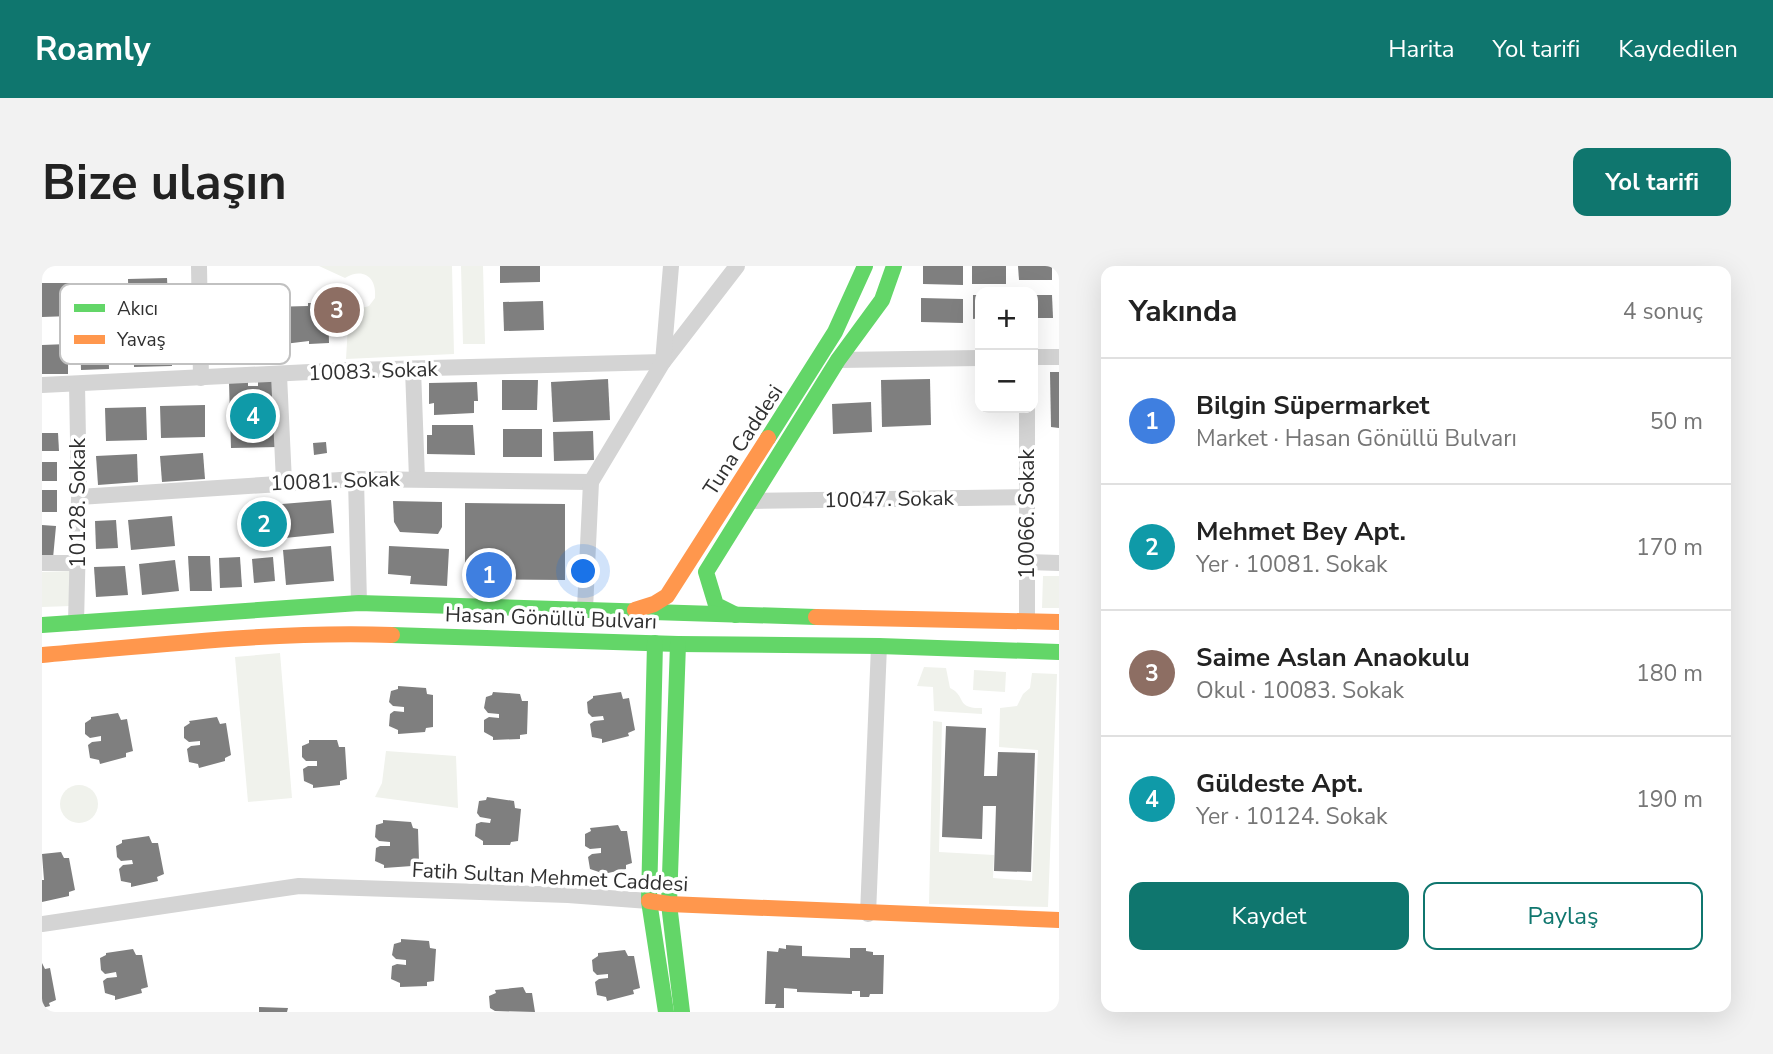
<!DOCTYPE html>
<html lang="tr">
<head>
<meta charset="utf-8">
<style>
  body { margin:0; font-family:"Nunito Sans",sans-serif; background:#f2f2f2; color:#222 }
  .controls { position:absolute; right:21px; top:21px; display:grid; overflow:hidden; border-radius:14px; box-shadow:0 7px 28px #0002 }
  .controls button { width:63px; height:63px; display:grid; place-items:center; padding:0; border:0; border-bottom:2px solid #e0e0e0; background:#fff; color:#222; font:35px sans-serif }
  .you { position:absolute; left:542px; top:306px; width:24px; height:24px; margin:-18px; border:5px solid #fff; border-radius:50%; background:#1a73e8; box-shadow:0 0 0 10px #1a73e833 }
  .badge { display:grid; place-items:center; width:46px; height:46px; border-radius:50%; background:#0f766e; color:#fff; font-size:23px; font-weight:700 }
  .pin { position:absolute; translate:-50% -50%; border:4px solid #fff; box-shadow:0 2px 7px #0006 }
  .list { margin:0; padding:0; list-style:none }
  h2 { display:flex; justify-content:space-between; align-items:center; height:91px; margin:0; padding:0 28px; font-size:30px }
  h2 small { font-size:23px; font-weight:400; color:#767676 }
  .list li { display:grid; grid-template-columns:46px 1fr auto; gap:21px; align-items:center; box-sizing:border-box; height:126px; padding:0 28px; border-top:2px solid #e0e0e0 }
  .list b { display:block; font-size:26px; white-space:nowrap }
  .list p { margin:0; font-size:23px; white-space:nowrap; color:#767676 }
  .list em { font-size:23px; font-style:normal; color:#767676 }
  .actions { display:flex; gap:14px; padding:21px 28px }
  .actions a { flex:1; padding:16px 0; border:2px solid #0f766e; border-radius:14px; text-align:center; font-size:24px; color:#0f766e }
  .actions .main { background:#0f766e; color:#fff }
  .map { position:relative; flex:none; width:1017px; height:746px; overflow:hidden; border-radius:14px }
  header { display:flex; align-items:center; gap:42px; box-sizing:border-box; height:98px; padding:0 35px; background:#0f766e; color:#fff }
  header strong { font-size:33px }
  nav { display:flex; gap:38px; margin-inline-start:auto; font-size:24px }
  .intro { display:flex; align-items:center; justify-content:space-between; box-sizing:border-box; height:168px; padding:0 42px }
  h1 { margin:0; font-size:49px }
  .button { padding:18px 32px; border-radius:14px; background:#0f766e; color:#fff; font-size:24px; font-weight:700 }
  main { display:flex; gap:42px; padding:0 42px }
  aside { flex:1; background:#fff; border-radius:14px; box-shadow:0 7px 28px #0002 }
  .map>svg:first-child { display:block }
  .green { fill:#f0f2ec }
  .building { fill:#7f7f7f }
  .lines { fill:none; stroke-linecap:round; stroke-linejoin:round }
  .street { stroke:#d4d4d4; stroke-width:16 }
  .fast { stroke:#63d668; stroke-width:16 }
  .slow { stroke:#ff974d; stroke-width:16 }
  .labels { text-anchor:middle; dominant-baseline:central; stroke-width:7; stroke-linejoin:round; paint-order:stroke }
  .street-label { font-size:21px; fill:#303030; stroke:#fff }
  .key { fill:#fff; stroke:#c1c1c1; stroke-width:2 }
  .key-label { font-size:19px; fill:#303030 }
</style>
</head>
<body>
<header>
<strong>Roamly</strong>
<nav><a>Harita</a><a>Yol tarifi</a><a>Kaydedilen</a></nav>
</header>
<div class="intro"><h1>Bize ulaşın</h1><a class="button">Yol tarifi</a></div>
<main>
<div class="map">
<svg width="1017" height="746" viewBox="0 0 1017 746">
  <rect width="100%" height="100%" fill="#fff"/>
  <!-- green -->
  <g class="green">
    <path d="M 277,0 L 410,0 L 412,88 L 304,93 L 306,60 L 280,61 L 279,35 L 303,34 L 316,43 L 327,40 L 333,32 C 335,11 321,1 303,12 Z"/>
    <polygon points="419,0 441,0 443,78 421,78"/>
    <polygon points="29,305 29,340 0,341 0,306"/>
    <polygon points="1001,310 1017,310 1017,342 1000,342"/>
    <polygon points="238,387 250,532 206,536 193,391"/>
    <path d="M 882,401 L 904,402 L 908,422 C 925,430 913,443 940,442 L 940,448 L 892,445 L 891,421 L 875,420 Z"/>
    <polygon points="932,404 964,406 963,426 931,424"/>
    <polygon points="990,407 1015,408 1006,641 887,638 891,455 900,456 897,586 952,589 951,612 990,615 996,484 957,481 958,442 975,440 981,428 988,422"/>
    <polygon points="344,485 414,490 416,542 333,531 340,517"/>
    <circle cx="37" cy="538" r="19"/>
  </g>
  <!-- building -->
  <g class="building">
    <polygon points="458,0 498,0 498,16 458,17"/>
    <polygon points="881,0 921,0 921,19 881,18"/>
    <rect x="930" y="0" width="34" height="18"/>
    <polygon points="976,0 1010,0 1010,14 977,14"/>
    <polygon points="125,12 127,51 87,52 86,13"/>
    <polygon points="0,17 57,17 58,49 0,51"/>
    <polygon points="931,29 938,29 938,52 931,53"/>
    <polygon points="991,29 1010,29 1011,52 991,52"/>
    <polygon points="879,32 921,33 921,57 879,56"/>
    <polygon points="501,35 502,64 462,65 461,36"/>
    <polygon points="266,37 286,37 287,77 267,78 267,75 242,78 242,76 229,76 229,79 210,79 209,39 228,38 228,41 266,40"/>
    <polygon points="129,63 130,100 92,101 91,64"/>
    <polygon points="38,70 66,70 67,103 39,104"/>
    <polygon points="26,78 26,108 0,108 0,79"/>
    <polygon points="1008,106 1017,106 1017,162 1009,161"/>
    <polygon points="566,113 568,154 511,156 509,116"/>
    <polygon points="888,113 889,159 840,161 839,114"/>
    <polygon points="460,114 496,114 495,144 460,144"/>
    <polygon points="216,115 233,115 236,181 189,182 187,117 206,116 206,120 216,120"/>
    <polygon points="435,116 436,135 432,135 432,147 392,149 392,137 387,138 387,117"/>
    <polygon points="829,136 830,166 791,168 790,138"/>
    <polygon points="163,139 163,171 119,172 118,140"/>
    <polygon points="104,141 105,174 64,175 63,142"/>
    <polygon points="390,159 431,159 433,189 385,188 385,169 390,169"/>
    <rect x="461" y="163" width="39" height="28"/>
    <polygon points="551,165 552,194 512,195 511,166"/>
    <polygon points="0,167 16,167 17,185 0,185"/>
    <polygon points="284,176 285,187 272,189 271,177"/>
    <polygon points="161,187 163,213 120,216 118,190"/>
    <polygon points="95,188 96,216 56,219 54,190"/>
    <rect x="0" y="196" width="15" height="19"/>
    <rect x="0" y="224" width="15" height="22"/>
    <polygon points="289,234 292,267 243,272 240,238"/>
    <polygon points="351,235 400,236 400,261 396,268 358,266 352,256"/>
    <polygon points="423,237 523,238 523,314 423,313"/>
    <polygon points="231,240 233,274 212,275 210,241"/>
    <polygon points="130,250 133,280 89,284 86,254"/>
    <polygon points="74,254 76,282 54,283 53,255"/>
    <polygon points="0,259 14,260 11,292 0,291"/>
    <polygon points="289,280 292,315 244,319 241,284"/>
    <polygon points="347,280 407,283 405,320 368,318 369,310 346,308"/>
    <polygon points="146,290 168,290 170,325 148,325"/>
    <polygon points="198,291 200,321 178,322 177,292"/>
    <polygon points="231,291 233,315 212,317 210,293"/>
    <polygon points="133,294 137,325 100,329 97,298"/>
    <polygon points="83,300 86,329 54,331 52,301"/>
    <polygon points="356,420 384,422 385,428 391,429 391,461 384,462 383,466 356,468 356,464 347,460 348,448 352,445 362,446 362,441 351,440 347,436 349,425 356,423"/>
    <polygon points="451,426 478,428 480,435 486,435 485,468 478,469 478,473 451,474 451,471 442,466 442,454 447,451 457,452 457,448 446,447 442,442 444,431 450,429"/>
    <polygon points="579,426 581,433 587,432 593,464 586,467 587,470 560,477 560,473 550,471 548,458 552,455 562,454 561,450 550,451 546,447 545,436 551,432 551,430"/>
    <polygon points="76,447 79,454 85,453 91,485 84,487 84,491 58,498 57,494 48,492 46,479 50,476 59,475 59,470 48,472 43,468 43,457 49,453 49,451"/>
    <polygon points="175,451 178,458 184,457 189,489 183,492 183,495 157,502 156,498 147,496 145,483 149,480 158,479 158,475 147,476 142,472 142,461 148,457 147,455"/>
    <polygon points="904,460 944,462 942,510 955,510 956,486 993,487 989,606 952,605 954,540 941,540 940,573 900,571"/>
    <polygon points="267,474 295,474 297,481 303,481 305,513 298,515 298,519 271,522 271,519 262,515 261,503 266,500 275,500 275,495 264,495 260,491 260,480 267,477"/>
    <polygon points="445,531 472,535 473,542 479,543 476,575 469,576 468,579 441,579 441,575 433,570 434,558 439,556 448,557 449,553 438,551 435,547 437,535 444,534"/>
    <polygon points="341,554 369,556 371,562 376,563 377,595 370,596 370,600 342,602 342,599 333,595 334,582 338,580 348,580 348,576 337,575 333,571 334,559 341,557"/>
    <polygon points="576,559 579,565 585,565 590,597 584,599 584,603 557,609 557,606 548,603 546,591 550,588 559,587 559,582 548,583 543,580 543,568 549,565 548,562"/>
    <polygon points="107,570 110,577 116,577 122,608 115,611 116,615 89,621 89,617 79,615 77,603 81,599 91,598 90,594 79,595 75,591 74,580 80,577 80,574"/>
    <polygon points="19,586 22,592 27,592 33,624 27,626 27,630 0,636 0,614 2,614 0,588"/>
    <polygon points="359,673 387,675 388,682 394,683 392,715 385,716 385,720 358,721 358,717 349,713 350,700 355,698 364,699 364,694 354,693 350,689 352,678 359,676"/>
    <polygon points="744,679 760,680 760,690 808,692 808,682 824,682 824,685 831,686 831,689 842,689 841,728 828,728 827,731 818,731 818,725 810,725 810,728 755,726 755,723 742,722 742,742 733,742 734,738 723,738 725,685 736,686 737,682 744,683"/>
    <polygon points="91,683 94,689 100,689 106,721 99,723 100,727 73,734 73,730 63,727 61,715 65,712 75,711 74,706 63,708 59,704 58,692 64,689 64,687"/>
    <polygon points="583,684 586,690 592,690 598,722 591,724 592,728 565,735 564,731 555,729 553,716 557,713 566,712 566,708 555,709 551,705 550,694 556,690 556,687"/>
    <polygon points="0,697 3,703 8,702 14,734 7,737 8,740 0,742"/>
    <polygon points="481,721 484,727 490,727 493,746 453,745 448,742 447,730 454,727 453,724"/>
    <polygon points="217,741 246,742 245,746 217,746"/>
  </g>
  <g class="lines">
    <!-- street -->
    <g class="street">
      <polyline points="157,0 159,112"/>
      <polyline points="991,91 1017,91"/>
      <polyline points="796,94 938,92"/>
      <polyline points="371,103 375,213"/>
      <polyline points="237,109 242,216"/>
      <polyline points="0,119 309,104 621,96 695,0"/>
      <polyline points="314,213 317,337"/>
      <polyline points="37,231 314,213 549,216"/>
      <polyline points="708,235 986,231"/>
      <polyline points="985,296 1017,297"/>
      <polyline points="0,297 37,297"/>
      <polyline points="543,343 549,216 621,96 629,0"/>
      <polyline points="985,355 985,142"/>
      <polyline points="34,357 37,231 35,118"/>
      <polyline points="826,648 837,380"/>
      <polyline points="0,658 257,620 526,629 607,635"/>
    </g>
    <!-- fast -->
    <g class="fast">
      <polyline points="726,172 793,66 823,0"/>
      <polyline points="694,349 674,339 664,306 796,94 840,34 852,0"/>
      <polyline points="0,359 317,337 774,351"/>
      <polyline points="350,369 636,378 837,380 1017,386"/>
      <polyline points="613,377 607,635 624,746"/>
      <polyline points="636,378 627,638 640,746"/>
    </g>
    <!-- slow -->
    <g class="slow">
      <polyline points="593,344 612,338 625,330 726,172"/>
      <polyline points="774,351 1017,356"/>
      <path d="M 0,389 C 116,379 233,365 350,369"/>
      <polyline points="607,635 627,638 1017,654"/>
    </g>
  </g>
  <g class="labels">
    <!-- street labels -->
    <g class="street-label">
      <text transform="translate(331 105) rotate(-2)">10083. Sokak</text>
      <text transform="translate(701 174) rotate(-57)">Tuna Caddesi</text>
      <text transform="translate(293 215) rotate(-2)">10081. Sokak</text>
      <text transform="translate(847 233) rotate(-1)">10047. Sokak</text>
      <text transform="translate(36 237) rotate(-90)">10128. Sokak</text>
      <text transform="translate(985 248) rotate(-90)">10066. Sokak</text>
      <text transform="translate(509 352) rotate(2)">Hasan Gönüllü Bulvarı</text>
      <text transform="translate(508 611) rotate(3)">Fatih Sultan Mehmet Caddesi</text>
    </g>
  </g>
  <!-- legend -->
  <rect x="18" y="18" width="230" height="80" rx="10" class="key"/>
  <rect x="32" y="38" width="31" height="8" fill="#63d668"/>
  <rect x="32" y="69" width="31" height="9" fill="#ff974d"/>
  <g class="key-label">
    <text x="75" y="49">Akıcı</text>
    <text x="75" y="80">Yavaş</text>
  </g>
</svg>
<div class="controls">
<button>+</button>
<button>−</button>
</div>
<div class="you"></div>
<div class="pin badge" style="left:447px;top:309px;background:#3f7fe0">1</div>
<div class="pin badge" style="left:222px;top:258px;background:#0f9aa8">2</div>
<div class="pin badge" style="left:295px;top:44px;background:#8d6e63">3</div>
<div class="pin badge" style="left:211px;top:150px;background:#0f9aa8">4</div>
</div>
<aside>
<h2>Yakında<small>4 sonuç</small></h2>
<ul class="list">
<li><span class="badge" style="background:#3f7fe0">1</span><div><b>Bilgin Süpermarket</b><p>Market · Hasan Gönüllü Bulvarı</p></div><em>50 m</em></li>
<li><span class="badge" style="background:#0f9aa8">2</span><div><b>Mehmet Bey Apt.</b><p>Yer · 10081. Sokak</p></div><em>170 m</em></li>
<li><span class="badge" style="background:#8d6e63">3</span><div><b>Saime Aslan Anaokulu</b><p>Okul · 10083. Sokak</p></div><em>180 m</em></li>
<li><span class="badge" style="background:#0f9aa8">4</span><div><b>Güldeste Apt.</b><p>Yer · 10124. Sokak</p></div><em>190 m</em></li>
</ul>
<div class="actions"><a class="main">Kaydet</a><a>Paylaş</a></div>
</aside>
</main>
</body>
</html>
